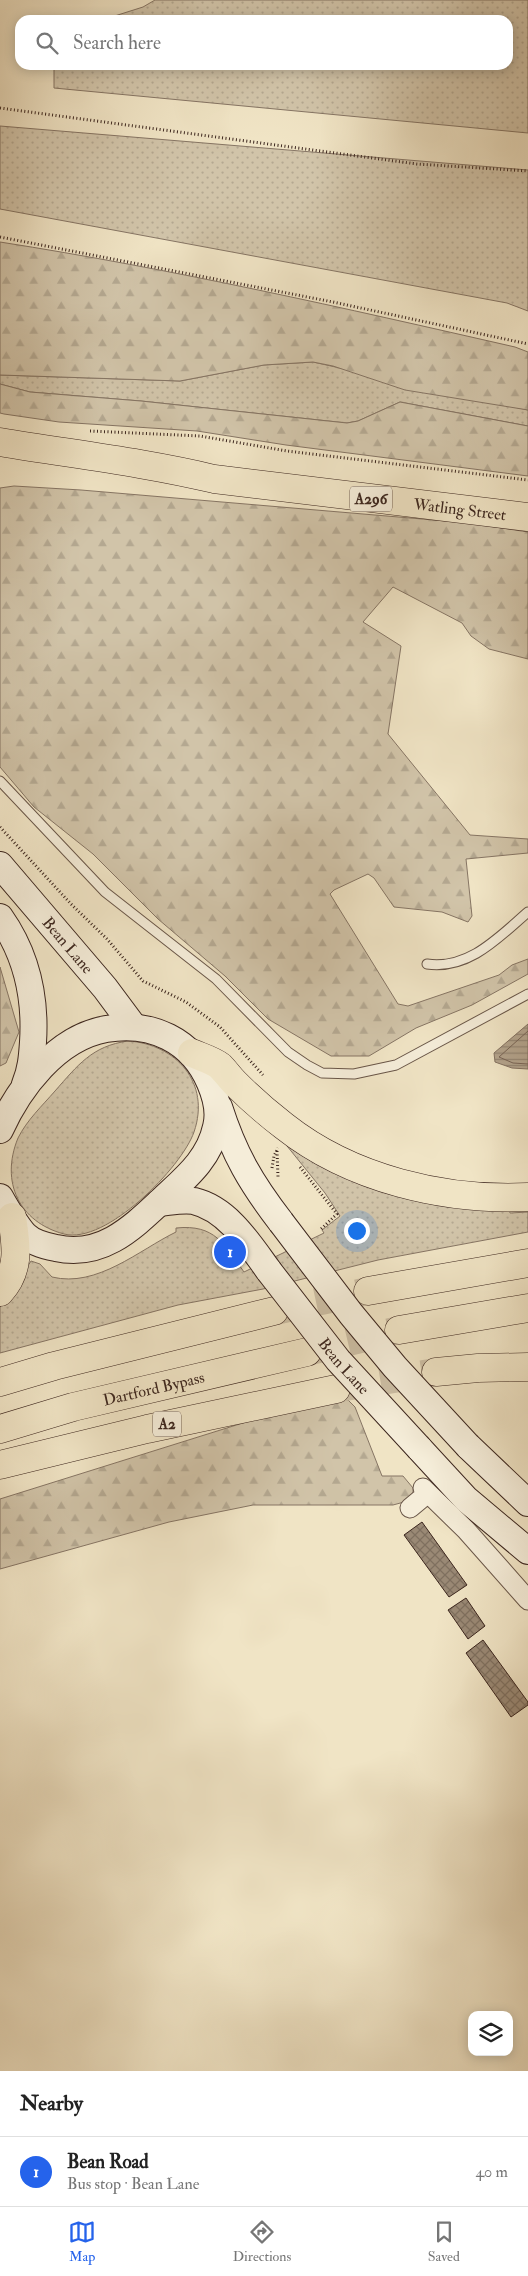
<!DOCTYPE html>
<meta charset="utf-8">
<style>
:root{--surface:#fff;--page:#f6f6f6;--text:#222;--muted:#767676;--line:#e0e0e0;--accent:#2563eb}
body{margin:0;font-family:"IM FELL Double Pica",serif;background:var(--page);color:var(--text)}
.controls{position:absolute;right:15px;bottom:15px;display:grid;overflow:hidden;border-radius:10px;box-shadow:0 2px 12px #0003}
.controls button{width:45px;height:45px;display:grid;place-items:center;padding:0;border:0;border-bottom:1px solid var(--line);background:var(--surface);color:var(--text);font:25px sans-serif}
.you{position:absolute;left:356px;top:1230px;width:18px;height:18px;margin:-12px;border:4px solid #fff;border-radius:50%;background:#1a73e8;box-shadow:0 0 0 8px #1a73e833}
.badge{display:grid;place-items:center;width:32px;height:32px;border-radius:50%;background:var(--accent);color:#fff;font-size:16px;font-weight:700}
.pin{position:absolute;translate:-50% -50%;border:2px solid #fff;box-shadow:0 1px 5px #0006}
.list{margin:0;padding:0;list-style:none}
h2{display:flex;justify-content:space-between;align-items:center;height:65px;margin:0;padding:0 20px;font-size:21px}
h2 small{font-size:16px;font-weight:400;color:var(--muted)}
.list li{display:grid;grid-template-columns:32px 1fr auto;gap:15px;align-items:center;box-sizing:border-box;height:70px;padding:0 20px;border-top:1px solid var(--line)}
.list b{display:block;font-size:19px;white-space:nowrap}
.list p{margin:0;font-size:16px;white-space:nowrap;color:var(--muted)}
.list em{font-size:16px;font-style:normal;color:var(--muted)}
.icon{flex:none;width:28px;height:28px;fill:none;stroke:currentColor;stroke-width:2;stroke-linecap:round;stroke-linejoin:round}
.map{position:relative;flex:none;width:528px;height:2071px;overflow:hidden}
.search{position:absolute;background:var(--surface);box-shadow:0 2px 12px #0003;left:15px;right:15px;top:15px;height:55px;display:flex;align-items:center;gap:12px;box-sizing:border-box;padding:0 18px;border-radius:15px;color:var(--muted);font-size:19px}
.sheet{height:135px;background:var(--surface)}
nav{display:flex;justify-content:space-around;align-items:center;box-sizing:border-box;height:70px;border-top:1px solid var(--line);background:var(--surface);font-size:14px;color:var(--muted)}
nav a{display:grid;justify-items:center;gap:2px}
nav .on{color:var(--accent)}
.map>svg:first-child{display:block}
.grass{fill:url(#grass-dots);stroke:#867564}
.forest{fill:url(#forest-firs);stroke:#867564}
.water{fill:url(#water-rules);stroke:#837160}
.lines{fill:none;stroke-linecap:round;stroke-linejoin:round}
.shore{stroke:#786455;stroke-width:1}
.building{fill:url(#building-cross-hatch);stroke:#3c261e}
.trunk-tunnel{stroke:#ccbea4;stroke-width:28;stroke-dasharray:28 14;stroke-linecap:butt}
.service-casing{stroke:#695648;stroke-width:11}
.minor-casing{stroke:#695648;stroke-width:21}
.secondary-casing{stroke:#3c261e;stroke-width:28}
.primary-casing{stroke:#3c261e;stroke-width:29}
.trunk-casing{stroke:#3c261e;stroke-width:29}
.path{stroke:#3c261e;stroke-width:3;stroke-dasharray:1 2.5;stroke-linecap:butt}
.service{stroke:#f5edd9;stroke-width:9}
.minor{stroke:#f5edd9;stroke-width:19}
.secondary{stroke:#f5edd9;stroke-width:26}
.primary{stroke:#f0e4c5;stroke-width:28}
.trunk{stroke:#f0e4c5;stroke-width:28}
.secondary-bridge-casing{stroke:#3c261e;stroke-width:28;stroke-linecap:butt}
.secondary-bridge{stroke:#f5edd9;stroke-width:26}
.labels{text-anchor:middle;stroke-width:4;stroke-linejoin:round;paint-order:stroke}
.shield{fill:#f5edd9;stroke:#746256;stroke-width:1}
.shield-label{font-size:15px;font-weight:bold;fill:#3c261e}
.street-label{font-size:16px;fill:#3c261e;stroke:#f5edd9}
</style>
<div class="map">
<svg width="528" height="2071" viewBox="0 0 528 2071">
<defs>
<pattern id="grass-dots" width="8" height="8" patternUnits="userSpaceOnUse" patternTransform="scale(1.25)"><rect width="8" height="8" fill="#d1c4a9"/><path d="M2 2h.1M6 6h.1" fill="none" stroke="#b4a891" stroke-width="1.8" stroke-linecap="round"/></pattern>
<pattern id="forest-firs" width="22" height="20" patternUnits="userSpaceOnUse" patternTransform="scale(1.25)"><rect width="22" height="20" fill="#d1c4a9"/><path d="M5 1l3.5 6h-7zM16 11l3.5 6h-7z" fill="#b4a891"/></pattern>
<pattern id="water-rules" width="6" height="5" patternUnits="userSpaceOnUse" patternTransform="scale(1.25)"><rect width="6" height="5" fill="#b3a38c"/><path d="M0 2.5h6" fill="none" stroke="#938572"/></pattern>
<pattern id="building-cross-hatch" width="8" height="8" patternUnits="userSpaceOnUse" patternTransform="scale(1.25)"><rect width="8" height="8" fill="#9a8975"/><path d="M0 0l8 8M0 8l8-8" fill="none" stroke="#7f705f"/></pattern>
</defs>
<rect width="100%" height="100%" fill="#f0e4c5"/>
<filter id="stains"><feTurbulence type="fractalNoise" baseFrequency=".004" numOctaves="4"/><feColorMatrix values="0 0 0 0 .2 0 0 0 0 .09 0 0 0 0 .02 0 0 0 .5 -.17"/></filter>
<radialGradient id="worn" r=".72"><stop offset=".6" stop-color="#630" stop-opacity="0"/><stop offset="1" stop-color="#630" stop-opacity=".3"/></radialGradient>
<path class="grass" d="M155 0H528V133L54 88V65H508V20H102L143 7Z
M0 126 528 170V311L507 303 0 209Z
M313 362 528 410V426L400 402 358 421 347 423 141 401 30 392 0 384V375L180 381 264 365Z
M128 1041C176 1044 211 1083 194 1132 182 1167 106 1245 64 1234 19 1222 0 1182 18 1138 27 1120 42 1106 55 1091 78 1065 92 1046 128 1041Z
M287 1146C334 1177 388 1198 444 1206 465 1208 487 1208 509 1209L510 1213 528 1212V1232L378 1260 263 1289 178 1305 0 1353V1307L6 1301 31 1261 40 1264 52 1277C97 1288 139 1250 176 1232V1228C215 1224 224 1244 244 1272L324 1233 322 1230 340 1216 325 1193Z"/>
<path class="forest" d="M0 242C173 269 344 308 515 347L528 352V410L405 390 333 366 313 362 264 365 180 381 0 375Z
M0 384 30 392 141 401 347 423 358 421 400 402 528 426V476L286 445 197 431 59 422 4 414 0 413Z
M14 486 81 490 469 523 528 532V659L489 649 471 636 462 623 393 587 363 622 401 646 388 734 470 835 528 839V853L466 859 472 916 468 922 442 912 394 907 374 878 368 874 334 890 330 894 398 1004 408 1006 499 975 512 965 528 959V974L472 1005 416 1028 369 1056H331L268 1019 225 976 158 919 93 854 34 807 0 767V488Z
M0 967 19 1032 6 1063 0 1066Z
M348 1400 355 1407 382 1476H403L413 1488V1494L404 1502 393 1505H253L169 1522 0 1569V1499L262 1417Z"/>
<path class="water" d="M528 1024V1069L512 1068 495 1062 494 1053Z"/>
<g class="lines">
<path class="shore" d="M528 1031 499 1057 513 1063 528 1064"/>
</g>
<path class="building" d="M422 1522 467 1585 449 1597 404 1535Z
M466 1598 485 1626 468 1639 448 1610Z
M483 1640 528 1702V1705L511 1717 466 1653Z"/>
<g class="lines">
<path class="trunk-tunnel" d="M275 1311 368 1291
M307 1352 399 1330
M339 1388 436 1372"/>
<defs>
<path id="service" d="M0 781 105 892 216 979 288 1052 307 1065 322 1073 354 1074 396 1065 528 994
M427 964C469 970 499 937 528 912"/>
<path id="minor" d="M423 1488 466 1530 528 1600
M410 1508 428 1493"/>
<g id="secondary">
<path id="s1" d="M0 865 105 988 134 1027"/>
<path d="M0 917C27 955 36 996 33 1042 32 1057 31 1070 25 1084"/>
<path d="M219 1107C234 1154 251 1183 281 1222"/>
<path d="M0 1130C19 1088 56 1038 106 1029 151 1021 192 1040 210 1083 216 1097 220 1112 216 1127 209 1160 184 1179 161 1201 131 1229 101 1258 56 1248 45 1246 33 1243 25 1235 15 1224 7 1209 0 1197"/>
<path d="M159 1203C170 1202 183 1199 194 1201 228 1209 250 1245 269 1271"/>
<path d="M468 1446 528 1503"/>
<path d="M419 1448 466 1499 528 1551"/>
</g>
<g id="primary">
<path id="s2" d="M0 442C71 454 143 462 214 479L528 517"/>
</g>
<g id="trunk">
<path d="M192 1053C201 1057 212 1060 220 1066 225 1071 230 1078 235 1083 250 1098 267 1113 284 1126 351 1179 444 1201 528 1197"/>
<path d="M368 1291 528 1263"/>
<path d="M0 1292C21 1269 16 1245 12 1217"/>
<path d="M399 1330 528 1308"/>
<path d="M436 1372 478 1368 528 1367"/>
<path d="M0 1382 54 1366 274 1311"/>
<path id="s3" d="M0 1429 73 1407 307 1352"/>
<path d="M0 1465 147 1429 336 1389"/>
</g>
</defs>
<use href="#service" class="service-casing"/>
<use href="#minor" class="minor-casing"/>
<use href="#secondary" class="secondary-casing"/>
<use href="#primary" class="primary-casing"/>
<use href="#trunk" class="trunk-casing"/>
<path class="path" d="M0 108 417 164 528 171
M0 237 333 302 528 344
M90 431 200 436 287 451 528 480
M0 827 71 904 107 939 143 981 186 1002 220 1027 263 1075
M277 1151 278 1177
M300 1167 337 1214 321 1229
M272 1168 274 1156 278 1148"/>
<use href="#service" class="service"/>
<use href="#minor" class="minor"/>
<use href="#secondary" class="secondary"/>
<use href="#primary" class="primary"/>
<use href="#trunk" class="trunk"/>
<defs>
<g id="secondary-bridge">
<path d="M281 1222 351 1314 395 1367 468 1446"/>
<path id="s4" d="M269 1271 338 1360 419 1448"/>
</g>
</defs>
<use href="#secondary-bridge" class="secondary-bridge-casing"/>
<use href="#secondary-bridge" class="secondary-bridge"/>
</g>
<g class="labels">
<g class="shield">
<rect x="350" y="486.5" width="42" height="25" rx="4"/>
<rect x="153" y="1411.5" width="28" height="25" rx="4"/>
</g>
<g class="shield-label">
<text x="371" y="504">A296</text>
<text x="167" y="1429">A2</text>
</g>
<g class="street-label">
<text dy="6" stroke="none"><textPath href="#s2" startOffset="465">Watling Street</textPath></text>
<text dy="6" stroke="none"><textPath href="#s1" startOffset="105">Bean Lane</textPath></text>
<text dy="6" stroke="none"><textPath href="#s4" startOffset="121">Bean Lane</textPath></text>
<text dy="6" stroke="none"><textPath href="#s3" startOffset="159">Dartford Bypass</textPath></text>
</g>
</g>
<rect width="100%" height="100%" filter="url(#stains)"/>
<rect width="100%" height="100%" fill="url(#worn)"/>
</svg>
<div class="controls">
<button><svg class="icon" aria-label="layers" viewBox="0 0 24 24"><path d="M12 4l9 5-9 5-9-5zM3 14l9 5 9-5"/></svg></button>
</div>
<div class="you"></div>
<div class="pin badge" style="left:230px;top:1252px">1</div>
<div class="search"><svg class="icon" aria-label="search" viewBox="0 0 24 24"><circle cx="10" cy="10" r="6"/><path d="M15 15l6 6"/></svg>Search here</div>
</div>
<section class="sheet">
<h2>Nearby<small></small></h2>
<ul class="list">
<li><span class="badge">1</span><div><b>Bean Road</b><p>Bus stop · Bean Lane</p></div><em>40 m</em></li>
</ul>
</section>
<nav>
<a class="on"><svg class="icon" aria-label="map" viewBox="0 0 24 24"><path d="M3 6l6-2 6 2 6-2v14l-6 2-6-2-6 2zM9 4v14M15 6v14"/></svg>Map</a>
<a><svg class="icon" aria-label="directions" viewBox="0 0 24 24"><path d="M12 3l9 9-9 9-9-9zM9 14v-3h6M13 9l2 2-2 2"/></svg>Directions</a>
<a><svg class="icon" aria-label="saved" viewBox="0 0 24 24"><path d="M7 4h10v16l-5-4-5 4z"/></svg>Saved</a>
</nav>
